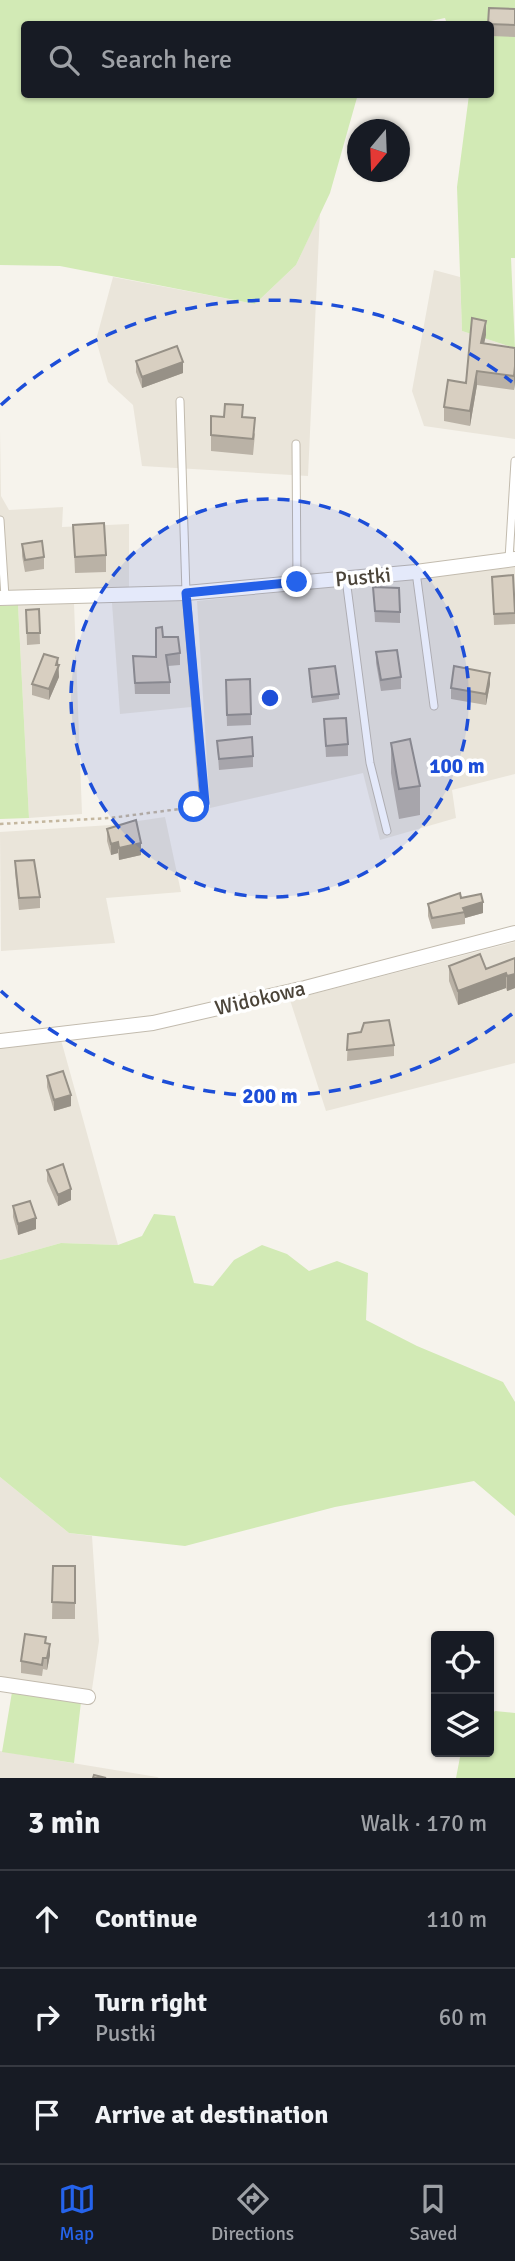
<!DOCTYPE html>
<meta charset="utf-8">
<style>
:root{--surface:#171b24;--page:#242831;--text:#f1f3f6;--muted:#9ea1a6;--line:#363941;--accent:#2563eb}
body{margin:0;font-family:Signika,sans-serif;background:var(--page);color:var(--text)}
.controls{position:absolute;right:21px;bottom:21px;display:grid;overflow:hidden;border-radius:7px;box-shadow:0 2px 5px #0004}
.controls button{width:63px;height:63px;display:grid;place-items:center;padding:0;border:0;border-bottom:2px solid var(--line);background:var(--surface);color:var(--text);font:35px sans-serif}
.compass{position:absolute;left:347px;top:119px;width:63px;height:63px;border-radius:50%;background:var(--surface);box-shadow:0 2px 5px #0004;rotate:199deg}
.stop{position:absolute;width:21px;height:21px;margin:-16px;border:5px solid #2563eb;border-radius:50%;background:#fff}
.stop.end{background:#2563eb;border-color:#fff;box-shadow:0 2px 7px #0008}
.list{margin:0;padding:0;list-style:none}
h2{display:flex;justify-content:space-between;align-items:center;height:91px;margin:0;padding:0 28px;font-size:30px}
h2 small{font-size:23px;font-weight:400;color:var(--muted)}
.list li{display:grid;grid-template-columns:46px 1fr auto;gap:21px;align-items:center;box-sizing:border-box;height:98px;padding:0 28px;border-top:2px solid var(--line)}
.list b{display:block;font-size:26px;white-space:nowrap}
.list p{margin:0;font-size:23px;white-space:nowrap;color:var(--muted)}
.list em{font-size:23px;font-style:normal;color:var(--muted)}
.icon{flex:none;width:38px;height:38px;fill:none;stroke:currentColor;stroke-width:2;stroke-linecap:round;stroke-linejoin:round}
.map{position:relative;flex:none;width:515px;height:1778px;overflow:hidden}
.search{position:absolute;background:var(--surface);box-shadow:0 2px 5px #0004;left:21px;right:21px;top:21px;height:77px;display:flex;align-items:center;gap:18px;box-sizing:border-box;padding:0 24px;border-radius:7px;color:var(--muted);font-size:26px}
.sheet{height:385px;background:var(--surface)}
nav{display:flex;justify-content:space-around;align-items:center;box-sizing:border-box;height:98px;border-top:2px solid var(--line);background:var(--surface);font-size:19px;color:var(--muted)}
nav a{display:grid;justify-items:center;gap:4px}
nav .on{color:var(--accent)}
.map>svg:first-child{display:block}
.residential{fill:#eae5da}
.green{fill:#d2eab5}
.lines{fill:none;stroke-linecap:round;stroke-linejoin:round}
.service-casing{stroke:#c2bbae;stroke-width:9}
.minor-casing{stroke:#c2bbae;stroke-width:16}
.path{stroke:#c4b79f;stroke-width:2.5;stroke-dasharray:3.5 3.5;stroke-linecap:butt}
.service{stroke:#fff;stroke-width:7}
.minor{stroke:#fff;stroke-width:14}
.wall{fill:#bab2a6}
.shaded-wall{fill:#979187}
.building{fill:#d8cfc1;stroke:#979187;stroke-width:2}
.route{stroke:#2563eb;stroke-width:9}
.ring{fill:none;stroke:#1d4ed8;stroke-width:3.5;stroke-dasharray:12 9}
.labels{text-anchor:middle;stroke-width:7;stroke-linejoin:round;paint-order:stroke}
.street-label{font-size:21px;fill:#4b4439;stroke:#fff}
.centre{fill:#1d4ed8;stroke:#fff;stroke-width:3.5}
.ring-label{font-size:21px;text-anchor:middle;font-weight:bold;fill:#1d4ed8;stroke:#fff;stroke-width:7;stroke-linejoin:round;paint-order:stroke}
</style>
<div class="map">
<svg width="515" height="1778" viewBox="0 0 515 1778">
<rect width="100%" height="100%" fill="#f6f3ec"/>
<path class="residential" d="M320 213 308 476 142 466 133 405 108 382 96 340 113 277 255 304 296 265Z
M434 270 460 277 462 331 515 348V439L424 426 412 391Z
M0 430 1 496 9 510 63 507 62 527 129 524V589L0 590Z
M515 567V774L452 790 456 818 380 840 363 773 210 808 197 601Z
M182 599 191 707 120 714 112 603Z
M74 603 82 814 29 818 18 605Z
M165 817 181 892 106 898 115 943 1 951 0 832 111 825Z
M515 942V1063L326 1111 290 1000Z
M61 1040 118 1245 61 1243 0 1260V1046Z
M0 1477 69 1533 92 1536 99 1641 90 1703 0 1691Z
M0 1751 157 1777 159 1778H0Z"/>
<path class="green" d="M0 0H515V258H511L515 348 462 331 457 187 469 95 490 94V24H447L445 18 416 24H24V94H358L330 193 296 265 255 304 60 266 0 265Z
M18 605 29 818 0 819V606Z
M154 1214 175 1216 194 1283 213 1286 234 1260 262 1245 287 1254 309 1271 337 1261 368 1273 366 1320 417 1346 503 1382 515 1402V1516L474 1481 335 1507 185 1546 69 1533 0 1477V1260L61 1243 118 1245 142 1236Z
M12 1692 81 1702 74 1763 2 1752Z
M495 1711 515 1713V1778H456L461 1752H489V1717Z"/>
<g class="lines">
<defs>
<path id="service" d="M180 401 186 593 204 803
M296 444 297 582
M0 520 5 597
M509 559 515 461
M416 572 434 706
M346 579 370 763 387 831"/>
<path id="minor" d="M0 598 186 593 416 572 515 559
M0 1041 153 1023 305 988 515 933
M0 1684 88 1697"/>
</defs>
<use href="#service" class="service-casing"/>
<use href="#minor" class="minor-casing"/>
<path class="path" d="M0 824 110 818 195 807"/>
<use href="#service" class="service"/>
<use href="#minor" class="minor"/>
</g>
<path class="wall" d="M515 9V37L491 36V24Z
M486 335 484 343 515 348V380L514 390 477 385 470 426 444 421V407L466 383Z
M136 361 183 373 142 388 136 372Z
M243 417 255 434 253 455 211 451V435Z
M73 525 106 555V572L75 573Z
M22 544 44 557V569L25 572 22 556Z
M492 577 515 613V624L494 625Z
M373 587 400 612V623L375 622Z
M39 609 40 644 27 645 26 610Z
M163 637 180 653V665L168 666 170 682V694H135L133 656 156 657Z
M376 652 401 677V689L381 691 376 663Z
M58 665 59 677 49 700 32 695V684Z
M309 669 339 694V699L312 703Z
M490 684 486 705 451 699V688Z
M226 691 251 714V725L227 726Z
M324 719 348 744V756L326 757Z
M217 741 253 756V767L219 770Z
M391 743 420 786V815L399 819 391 773Z
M107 829 141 855 119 860 118 853 111 855 107 841Z
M15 861 40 897V908L19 910 15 872Z
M461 898 483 913 465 918V924L432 929 428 916V904Z
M515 958V988L507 991 506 988 458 1005 449 981V966L486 969Z
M361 1032 394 1045V1056L347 1061 348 1034Z
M47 1076 71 1106 54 1111 47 1087Z
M47 1170 71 1200 58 1206 47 1181Z
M13 1206 36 1229 18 1235 13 1217Z
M53 1566H75V1619H52Z
M46 1643 50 1655 47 1670 43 1669 42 1676 21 1673V1661Z"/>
<path class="shaded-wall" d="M486 321V335L481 357V343Z
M183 362V373L142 388V377Z
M515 366V380L514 390V376Z
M477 371V385L470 426V411Z
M58 658 59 677 49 700V689Z
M490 673V684L486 705V694Z
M118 842V853L111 855V844Z
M141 843V855L119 860V848Z
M483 902V913L465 918 463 908Z
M506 973V988L458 1005V991Z
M515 974V988L507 991V976Z
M71 1095V1106L54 1111V1100Z
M71 1189V1200L58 1206V1195Z
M36 1218V1229L18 1235V1224Z
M50 1644V1655L47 1670V1658Z"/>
<path class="building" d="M489 8 515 9V25L488 24Z
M472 318 486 321 481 343 515 348V366L514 376 477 371 470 411 444 407 448 380 466 383Z
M177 346 183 362 142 377 136 361Z
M225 404 243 405 242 417 255 418 253 439 211 435V416L224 417Z
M104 523 106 555 75 557 73 525Z
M42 541 44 557 25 560 22 544Z
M513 575 515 613 494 614 492 577Z
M373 587 399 588 400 612 375 611Z
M39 609 40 633H27L26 610Z
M162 627 163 637H178L180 653 166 655 170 682 135 683 133 656 156 657V628Z
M397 650 401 677 381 680 376 652Z
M44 654 58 658 56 665H59L49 689 32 684Z
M335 666 339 694 312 697 309 669Z
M454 666 490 673 486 694 451 688Z
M250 679 251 714 227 715 226 680Z
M346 718 348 744 326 746 324 719Z
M252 737 253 756 219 759 217 741Z
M410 739 420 786 399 789 391 743Z
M136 820 141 843 119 848 118 842 111 844 107 829Z
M34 860 40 897 19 898 15 861Z
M460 893 461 898 481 894 483 902 463 908 465 912 432 918 428 904Z
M480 954 486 969 515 958V974L507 976 506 973 458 991 449 966Z
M389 1020 394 1045 347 1050 348 1034 361 1032 364 1023Z
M63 1071 71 1095 54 1100 47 1076Z
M63 1164 71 1189 58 1195 47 1170Z
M30 1201 36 1218 18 1224 13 1206Z
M53 1566H75V1603L52 1602Z
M25 1634 46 1637 45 1643 50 1644 47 1658H43L42 1665 21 1661Z
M94 1775 106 1778H93Z"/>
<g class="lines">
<path class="route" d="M194 807 205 803 186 593 297 582"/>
</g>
<circle cx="270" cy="698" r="199" fill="#1d4ed8" fill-opacity=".12"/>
<g class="ring">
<circle cx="270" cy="698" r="199"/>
<path d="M512 1014A398 398 0 0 1 1 991M1 405A398 398 0 0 1 512 382"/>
</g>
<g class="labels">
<g class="street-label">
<text transform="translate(363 577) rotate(-5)" y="7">Pustki</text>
<text transform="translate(260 998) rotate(-13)" y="7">Widokowa</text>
</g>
</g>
<circle cx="270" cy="698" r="10" class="centre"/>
<g class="ring-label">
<text x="457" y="773">100 m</text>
<text x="270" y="1103">200 m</text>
</g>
</svg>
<div class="controls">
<button><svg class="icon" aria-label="locate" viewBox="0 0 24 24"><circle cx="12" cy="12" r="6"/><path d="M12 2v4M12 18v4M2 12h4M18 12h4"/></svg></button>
<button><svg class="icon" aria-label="layers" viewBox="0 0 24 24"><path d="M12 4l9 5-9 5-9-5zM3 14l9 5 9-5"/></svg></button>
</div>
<svg class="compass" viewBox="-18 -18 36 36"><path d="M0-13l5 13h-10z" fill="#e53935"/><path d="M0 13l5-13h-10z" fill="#9ea1a6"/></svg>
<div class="stop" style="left:194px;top:807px"></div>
<div class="stop end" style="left:297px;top:582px"></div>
<div class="search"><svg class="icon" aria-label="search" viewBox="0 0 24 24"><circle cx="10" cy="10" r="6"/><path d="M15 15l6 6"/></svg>Search here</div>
</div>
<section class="sheet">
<h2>3 min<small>Walk · 170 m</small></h2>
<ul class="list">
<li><svg class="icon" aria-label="ahead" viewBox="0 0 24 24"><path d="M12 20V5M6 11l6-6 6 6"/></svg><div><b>Continue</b></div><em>110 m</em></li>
<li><svg class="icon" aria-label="right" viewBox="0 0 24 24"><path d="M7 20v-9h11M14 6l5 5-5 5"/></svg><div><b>Turn right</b><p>Pustki</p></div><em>60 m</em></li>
<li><svg class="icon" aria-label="arrive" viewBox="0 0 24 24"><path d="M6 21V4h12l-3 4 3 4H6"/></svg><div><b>Arrive at destination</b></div></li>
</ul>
</section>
<nav>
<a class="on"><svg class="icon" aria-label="map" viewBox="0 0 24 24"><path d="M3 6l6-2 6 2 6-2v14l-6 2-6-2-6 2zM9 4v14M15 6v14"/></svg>Map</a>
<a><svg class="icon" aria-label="directions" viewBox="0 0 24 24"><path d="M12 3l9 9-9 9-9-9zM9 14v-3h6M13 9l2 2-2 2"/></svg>Directions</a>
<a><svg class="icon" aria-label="saved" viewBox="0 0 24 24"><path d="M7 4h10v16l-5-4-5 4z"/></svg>Saved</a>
</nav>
